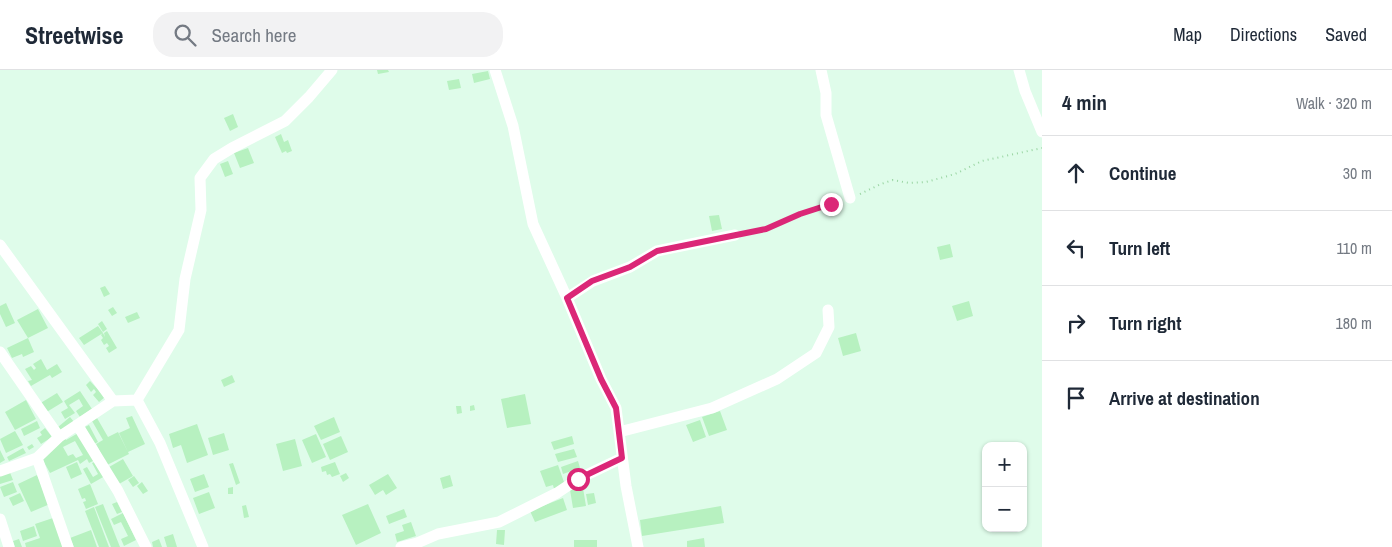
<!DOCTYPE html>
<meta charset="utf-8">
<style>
:root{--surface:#fff;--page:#f2f2f3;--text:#1f2937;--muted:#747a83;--line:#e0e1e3}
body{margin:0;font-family:"Archivo Narrow",sans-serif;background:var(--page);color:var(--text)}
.controls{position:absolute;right:15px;bottom:15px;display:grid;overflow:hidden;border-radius:10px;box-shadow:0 1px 4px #0004}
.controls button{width:45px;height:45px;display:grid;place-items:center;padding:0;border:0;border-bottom:1px solid var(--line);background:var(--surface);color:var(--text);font:25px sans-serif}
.stop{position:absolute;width:15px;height:15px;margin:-11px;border:4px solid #db2777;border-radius:50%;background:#fff}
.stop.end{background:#db2777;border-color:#fff;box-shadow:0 1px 5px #0008}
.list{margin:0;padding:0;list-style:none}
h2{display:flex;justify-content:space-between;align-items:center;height:65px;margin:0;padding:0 20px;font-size:21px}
h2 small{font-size:16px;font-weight:400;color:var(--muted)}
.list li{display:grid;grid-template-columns:32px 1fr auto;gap:15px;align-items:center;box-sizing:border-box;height:75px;padding:0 20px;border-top:1px solid var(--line)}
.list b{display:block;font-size:19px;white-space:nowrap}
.list em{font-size:16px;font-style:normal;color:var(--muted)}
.icon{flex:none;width:28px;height:28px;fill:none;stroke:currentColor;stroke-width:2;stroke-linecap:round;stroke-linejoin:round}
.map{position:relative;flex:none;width:1042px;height:477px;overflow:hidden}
header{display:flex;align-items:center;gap:30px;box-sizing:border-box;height:70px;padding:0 25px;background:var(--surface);border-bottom:1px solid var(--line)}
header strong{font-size:24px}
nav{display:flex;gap:28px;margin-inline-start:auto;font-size:18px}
.search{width:350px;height:45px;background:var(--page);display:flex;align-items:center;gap:12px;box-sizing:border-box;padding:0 18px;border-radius:20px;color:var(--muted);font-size:19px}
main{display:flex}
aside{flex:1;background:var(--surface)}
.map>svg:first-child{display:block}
.building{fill:#b7f1c0;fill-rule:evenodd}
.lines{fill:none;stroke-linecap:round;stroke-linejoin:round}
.path{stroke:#9ad5a3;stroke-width:2;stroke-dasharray:1 4;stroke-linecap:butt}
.minor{stroke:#fff;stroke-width:11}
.route{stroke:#db2777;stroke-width:6}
</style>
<header>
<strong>Streetwise</strong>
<div class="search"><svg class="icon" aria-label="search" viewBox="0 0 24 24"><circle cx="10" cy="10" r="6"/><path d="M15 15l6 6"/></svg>Search here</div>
<nav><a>Map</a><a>Directions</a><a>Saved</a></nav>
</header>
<main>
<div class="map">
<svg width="1042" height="477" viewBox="0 0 1042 477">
<rect width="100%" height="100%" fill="#dffcea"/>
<path class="building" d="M377 0H388L389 2 378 4Z
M488 1 490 9 474 13 472 4Z
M459 9 461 18 449 20 447 11Z
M233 44 238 57 230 61 224 48Z
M281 64 284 72 288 70 292 81 287 83 286 81 282 83 275 67Z
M248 78 254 93 240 98 234 83Z
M228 91 233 104 225 107 220 94Z
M719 145 722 159 712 161 709 146Z
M950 174 953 187 940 190 937 177Z
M105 216 110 224 104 227 100 218Z
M969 231 973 246 957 251 952 236Z
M6 233 15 253 6 257 0 244V236Z
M113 237 117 243 112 246 108 240Z
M38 239 48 258 28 268 17 250Z
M137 242 140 248 128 253 125 247Z
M102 251 107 259 103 262 98 254Z
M98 256 103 263 84 275 79 268Z
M107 261 117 278 109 283 106 278 109 276 107 273 104 275 101 270 103 268 101 265 103 263 105 267 104 263Z
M856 263 861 281 843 286 838 268Z
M28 268 34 282 23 287 22 284 12 288 7 278Z
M41 289 47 300 57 294 62 302 52 308 50 305 31 316 28 311 32 310 25 299 31 296 34 300 36 298 33 294Z
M232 305 235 312 224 317 221 310Z
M90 311 105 327 99 332 93 325 96 322 94 319 91 322 86 315Z
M80 321 92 339 80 347 76 341 83 336 79 329 69 335 75 343 65 349 61 342 68 338 64 331Z
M57 323 63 332 45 343 39 334Z
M525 324 531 354 507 358 501 329Z
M26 330 36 349 15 360 5 342Z
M474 335 475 340 470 341V336Z
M456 336H461L462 343 457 344Z
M720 341 727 360 709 366 702 347Z
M132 346 145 374 128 382 119 363 130 358 126 348Z
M70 347 75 353 62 362 58 357Z
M334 347 340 362 321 370 314 356Z
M97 348 108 367 118 362 129 384 107 395 96 374 103 370 92 351Z
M700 350 706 367 693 372 686 355Z
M37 351 40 358 24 366 21 359Z
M197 354 208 385 187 393 181 375 173 378 169 364Z
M89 355 98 372 94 374 85 357Z
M45 358 52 367 41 374 37 368 42 365 40 362Z
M15 361 23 375 6 383 0 369Z
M80 362 95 390 89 393 87 389 80 394 78 390 50 403 40 385 65 368 66 370ZM75 371 83 385 76 388 73 384 68 386 63 377Z
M224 363 229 380 213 385 208 368Z
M316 364 326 387 312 393 302 370Z
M341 366 348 382 330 390 323 374Z
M572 366 574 374 554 380 551 372Z
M295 369 302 396 283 401 276 374Z
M32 374 34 377 29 380 27 377Z
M23 378 26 383 9 391 7 387Z
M574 379 577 387 558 392 555 384Z
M0 380 5 390 0 393Z
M123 389 133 406 119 414 109 397Z
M97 391 105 406 91 414 83 399 87 397 93 407 98 404 92 393Z
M578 391 580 398 563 404 561 397Z
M77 392 82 404 71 409 66 397Z
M335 392 340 404 332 407 330 404 327 405 326 401 322 402 321 397Z
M233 393 240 413 236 415 229 394Z
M558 395 565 415 554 419 553 415 546 417 540 401Z
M9 400 13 410 0 414V403Z
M346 403 349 408 343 412 340 406Z
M204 404 209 417 195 422 190 409Z
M388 404 397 418 386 425 383 420 375 425 369 415Z
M37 405 50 434 31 442 18 414Z
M450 405 453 416 443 419 440 408Z
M134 406 139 413 133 417 128 410Z
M13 412 17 422 4 427 0 417Z
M142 412 148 421 143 424 137 416Z
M90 414 98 434 86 439 83 432 86 431 85 428 82 429 78 419Z
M233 417V424H228V418Z
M583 418 586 436 573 438 570 420Z
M209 422 215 438 199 444 193 428Z
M20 423 24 431 13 436 9 428Z
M594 423 596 433 588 435 586 424Z
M563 428 567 440 535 452 530 441Z
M117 432 122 442 117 444 112 434Z
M103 434 120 477H111L95 437Z
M368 434 381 463 356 475 342 445Z
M246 435 249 447 244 448 242 436Z
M721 436 724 453 642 466 640 450Z
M94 437 109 477H99L85 441Z
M404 439 407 447 389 454 386 446Z
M123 443 136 470 124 476 121 469 128 466 121 452 114 455 111 449Z
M56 447 65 477H26L25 473 40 468 35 454Z
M411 452 416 466 397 472 395 464 404 461 402 455Z
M34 456 37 466 23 471 20 461Z
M91 460 97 477H74L70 468Z
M497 460H505L504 475 496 474Z
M173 464 177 477H167L164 467Z
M704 468 705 477H687V471Z
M19 469 22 477H15L13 471Z
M159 469 162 477H153L152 472Z
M574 470H597V477H574Z"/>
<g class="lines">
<path class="path" d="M860 124 881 114 893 110 909 113 926 112 955 104 982 91 1042 78
M744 163 766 159 800 144 839 132"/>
<path class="minor" d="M495 0 513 56 533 154 567 228
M821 0 826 23V45L850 128
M1019 0 1025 21 1042 62
M0 175 113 331
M0 282 59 367
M78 356 118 421 146 477
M619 362 712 338 777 309 816 283 829 257 828 240
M37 388 68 477
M0 401 37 388 59 367 113 331 137 330
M0 449 9 477
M203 477 160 373 137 330 179 260 185 209 201 140 200 108 214 89 232 78 285 51 309 27 332 0
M401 477 417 473 438 464 499 452 557 423 578 409 622 388
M638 477 626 416 616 338 601 309 567 228 593 211 630 197 657 181 735 165"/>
</g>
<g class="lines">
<path class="route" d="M578 409 622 388 616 338 601 309 567 228 592 211 630 197 657 181 766 159 800 144 831 134"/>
</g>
</svg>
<div class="controls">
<button>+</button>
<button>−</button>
</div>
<div class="stop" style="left:578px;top:409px"></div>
<div class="stop end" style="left:831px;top:134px"></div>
</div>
<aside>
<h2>4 min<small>Walk · 320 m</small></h2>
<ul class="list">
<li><svg class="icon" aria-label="ahead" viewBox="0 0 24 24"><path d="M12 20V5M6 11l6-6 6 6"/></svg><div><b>Continue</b></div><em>30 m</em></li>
<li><svg class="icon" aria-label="left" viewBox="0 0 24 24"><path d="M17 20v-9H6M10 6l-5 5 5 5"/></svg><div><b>Turn left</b></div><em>110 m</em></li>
<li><svg class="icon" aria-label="right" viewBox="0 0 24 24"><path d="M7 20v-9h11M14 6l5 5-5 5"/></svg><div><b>Turn right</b></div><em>180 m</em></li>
<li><svg class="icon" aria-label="arrive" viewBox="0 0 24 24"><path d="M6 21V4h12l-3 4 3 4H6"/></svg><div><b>Arrive at destination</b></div></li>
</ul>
</aside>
</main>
